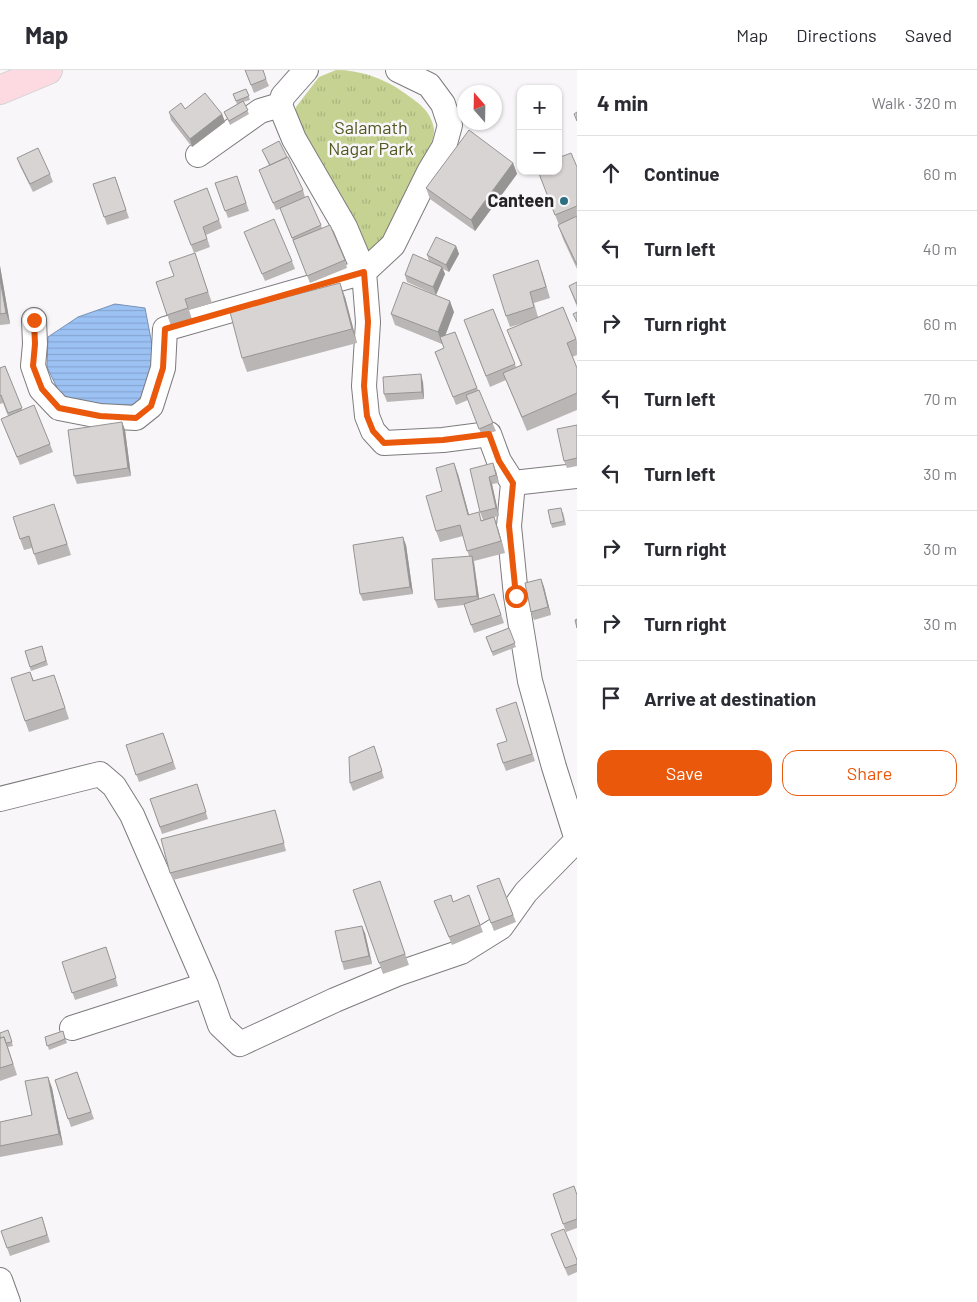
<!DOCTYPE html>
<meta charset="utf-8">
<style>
:root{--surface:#fff;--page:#f7f7f7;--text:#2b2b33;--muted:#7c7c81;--line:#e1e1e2;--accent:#ea580c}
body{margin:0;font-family:Barlow,sans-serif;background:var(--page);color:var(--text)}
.controls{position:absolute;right:15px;top:15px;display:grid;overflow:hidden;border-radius:10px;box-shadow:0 1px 4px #0004}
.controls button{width:45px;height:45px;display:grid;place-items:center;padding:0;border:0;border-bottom:1px solid var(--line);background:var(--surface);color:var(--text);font:25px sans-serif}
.compass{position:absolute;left:457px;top:15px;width:45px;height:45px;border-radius:50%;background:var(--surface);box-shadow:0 1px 4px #0004;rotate:340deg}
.stop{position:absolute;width:15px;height:15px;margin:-11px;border:4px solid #ea580c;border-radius:50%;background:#fff}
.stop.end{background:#ea580c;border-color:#fff;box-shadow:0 1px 5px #0008}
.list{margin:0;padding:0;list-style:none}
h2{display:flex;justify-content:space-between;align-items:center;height:65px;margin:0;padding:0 20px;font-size:21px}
h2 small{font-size:16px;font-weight:400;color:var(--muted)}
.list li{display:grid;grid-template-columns:32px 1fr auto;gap:15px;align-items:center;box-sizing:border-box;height:75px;padding:0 20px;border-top:1px solid var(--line)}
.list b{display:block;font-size:19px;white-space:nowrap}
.list em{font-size:16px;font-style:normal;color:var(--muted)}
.actions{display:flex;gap:10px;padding:15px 20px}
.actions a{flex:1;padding:11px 0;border:1px solid var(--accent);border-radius:15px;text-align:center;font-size:18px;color:var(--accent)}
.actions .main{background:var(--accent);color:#fff}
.icon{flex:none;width:28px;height:28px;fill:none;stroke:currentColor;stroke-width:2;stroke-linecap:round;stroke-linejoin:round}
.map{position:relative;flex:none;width:577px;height:1232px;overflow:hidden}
header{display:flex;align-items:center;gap:30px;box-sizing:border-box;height:70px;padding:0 25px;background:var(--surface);border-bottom:1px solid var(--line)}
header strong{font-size:24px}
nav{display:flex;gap:28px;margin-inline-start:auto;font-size:18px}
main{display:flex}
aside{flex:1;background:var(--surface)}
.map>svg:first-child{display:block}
.grass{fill:url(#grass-tufts)}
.water{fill:url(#water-rules);stroke:#7892b6}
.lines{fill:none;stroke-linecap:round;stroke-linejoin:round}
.minor-casing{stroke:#7d7b7d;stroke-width:26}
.major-casing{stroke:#d3d3d3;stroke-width:30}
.minor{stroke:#fff;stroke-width:24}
.major{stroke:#fdd9e2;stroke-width:28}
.wall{fill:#bab6b5}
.shaded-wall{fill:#979494}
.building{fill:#d8d4d3;stroke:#979494}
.route{stroke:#ea580c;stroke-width:6}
.poi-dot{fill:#2c6f80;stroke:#f8f6f8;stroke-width:2}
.labels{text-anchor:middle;stroke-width:5;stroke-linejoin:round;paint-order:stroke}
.park-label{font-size:18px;fill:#505820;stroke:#f8f6f8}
.poi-label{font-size:18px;font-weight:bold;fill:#242324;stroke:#f8f6f8;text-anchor:end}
</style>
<header>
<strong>Map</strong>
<nav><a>Map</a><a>Directions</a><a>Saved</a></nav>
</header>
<main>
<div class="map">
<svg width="577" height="1232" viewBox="0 0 577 1232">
<defs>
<pattern id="grass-tufts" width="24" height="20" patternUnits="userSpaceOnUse" patternTransform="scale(1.25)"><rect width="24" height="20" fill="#c6d292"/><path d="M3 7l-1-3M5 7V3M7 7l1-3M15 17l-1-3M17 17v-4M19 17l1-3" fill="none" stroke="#aab47e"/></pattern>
<pattern id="water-rules" width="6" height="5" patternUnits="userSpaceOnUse" patternTransform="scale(1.25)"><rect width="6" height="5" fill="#9cc2f4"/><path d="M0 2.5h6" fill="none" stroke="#86a6d1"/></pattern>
</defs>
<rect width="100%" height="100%" fill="#f8f6f8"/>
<path class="grass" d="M336 0C359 0 384 8 403 22 417 32 431 40 434 59 436 81 384 166 371 189L295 49 296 37 319 7Z"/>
<path class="water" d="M115 234 145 238 153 280 150 314 138 335C108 342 87 336 60 324L47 297 48 267 78 247Z"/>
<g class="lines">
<defs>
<path id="minor" d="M398 0 429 15 443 34 450 55 444 77 429 102 393 175 364 202 368 252 364 316 367 346 373 361 384 373 443 370 489 364 499 391 513 413 577 406
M198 85 260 41 280 35
M34 250 35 274 33 296 41 319 59 338 100 346 136 348 151 336 163 298 165 259 364 202 345 157 294 69 280 35 283 26 306 0
M0 729 100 704 114 716 132 745 206 915 220 955 240 974 335 930 397 904 461 882 501 857 526 822 577 770 554 697 530 611 516 526 509 456 513 413
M72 958 206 915
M0 1210 8 1232"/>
<path id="major" d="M0 20 48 0"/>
</defs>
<use href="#minor" class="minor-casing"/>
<use href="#major" class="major-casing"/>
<use href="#minor" class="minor"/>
<use href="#major" class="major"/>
</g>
<path class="wall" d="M245 0 266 9 269 16 254 23Z
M246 19 250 30 243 32 249 44 230 55 224 42 237 34 233 24Z
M185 39 222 44 225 52 192 77 171 50 169 42Z
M262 80 303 120 305 127 308 126 322 158 345 190 347 198 310 213 280 139 276 140 259 100 269 95Z
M17 88 50 104 53 112 33 122 20 96Z
M513 93 517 104 475 161 430 129 426 118Z
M577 97V199L563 169 558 155H559L538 101Z
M237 106 249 141 228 148 215 113Z
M115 107 129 148 107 155 93 114Z
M207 118 222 158 206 165 210 177 194 183 174 131Z
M244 162 292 191 295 199 265 211Z
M456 176 459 184 449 202 443 199 445 204 436 225 407 212 405 205 429 191 427 185Z
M195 183 212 233 189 240 192 249 171 256 156 212 174 206Z
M0 196 10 254 0 255Z
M542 201 550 228 534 233 538 247 563 237 577 271V285L572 287 577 298V340L527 361 506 310 490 317 468 261 493 239 516 297 521 295 507 260 530 251 510 257 506 246Z
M577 212V237L569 216Z
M345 227 357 273 247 302 242 288Z
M454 242 445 266 455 262 478 320 496 361 482 366 468 330 456 335 435 282 444 278 442 273V274L395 255 391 244Z
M5 296 22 340 50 374 53 382 20 395 4 356 8 346 3 333 0 334V298Z
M423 312 424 329 387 332 384 324Z
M122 352 125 360 131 406 77 414 74 406Z
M577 355V396L567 398 564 391Z
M470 399 496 401 499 413 492 414 499 446 494 447 505 483 474 491 479 529 494 524 504 553 474 563 464 535 438 538 435 530 469 486 463 466 440 472 436 461 442 421 458 404 469 445 482 450H483L480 442Z
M563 442 566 455 552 458 551 454Z
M58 445 71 485 38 495 32 478 24 480 20 469Z
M406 475 413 524 363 531 360 524Z
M541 509 544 517 551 545 534 550 531 542Z
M509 558 516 577 493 586 486 567Z
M42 576 48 595 31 601 25 581Z
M30 602 34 611 58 616 69 649 29 662 25 651Z
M516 632 535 691 506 701 503 693 507 671Z
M163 663 176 699 139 712 126 675Z
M374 676 384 708 353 721 350 713Z
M197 714 208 749 162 764 150 729Z
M275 740 286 781 173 810 170 803Z
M499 808 516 852 494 861 477 816Z
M380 811 409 895 383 904 353 820Z
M469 825 483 862 452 875 434 831 453 832Z
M365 863 372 894 344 900 342 892Z
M106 877 118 916 75 930 62 892Z
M8 960 13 976 8 977 17 1005 0 1011V963Z
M63 961 67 973 49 980 45 967Z
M77 1002 94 1049 71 1057 55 1010Z
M48 1007 52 1018 63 1075 0 1087V1052L32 1045Z
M553 1124 577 1125V1158L566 1162Z
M42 1147 50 1172 10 1186 1 1161Z
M554 1172 577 1190V1202L568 1206Z"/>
<path class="shaded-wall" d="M222 44 225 52 192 77 190 69Z
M513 93 517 104 475 161 471 150Z
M456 176 459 184 449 202 446 195Z
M0 196 10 254 6 243 0 209Z
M442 197 445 204 436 225 433 217Z
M340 213 345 227 357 273 352 259Z
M450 231 454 242 442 274 438 262Z
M421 304 423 312 424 329 422 322Z
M122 352 125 360 131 406 128 398Z
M454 393 458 404 472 456 468 445Z
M493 393 496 401 499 413 496 405Z
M489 407 492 414 499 446 496 438Z
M494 447 498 458 505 483 501 471Z
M403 467 406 475 413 524 410 517Z
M472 486 474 494 480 534 477 526Z
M541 509 544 517 551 545 548 537Z
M362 856 365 863 372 894 369 886Z
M48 1007 52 1018 63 1075 59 1064Z"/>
<path class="building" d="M245 0H263L266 9 251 15Z
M246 19 249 26 236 31 233 24Z
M205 23 222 44 190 69 169 42 181 33 185 39Z
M243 31 248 40 229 51 224 42Z
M577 42V51L574 44Z
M469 60 513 93 471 150 426 118Z
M279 71 287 87 270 95 262 80Z
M38 78 50 104 30 114 17 88Z
M571 83 577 97V136L555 145 538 101H558V88Z
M288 87 303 120 273 133 259 100Z
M237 106 246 133 225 141 215 113Z
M115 107 126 140 104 147 93 114Z
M207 118 219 150 203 157 207 169 191 175 174 131Z
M308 126 321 155 292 168 280 138Z
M577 146V195L558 155Z
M274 149 292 191 262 204 244 162Z
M330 155 345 190 307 206 293 170Z
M436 167 456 176 446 195 427 185Z
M195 183 208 222 185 229 188 238 167 245 156 212 174 206 169 192Z
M413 184 442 197 433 217 405 205Z
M538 190 546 217 530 222 534 237 506 246 493 205Z
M0 209 6 243 0 244Z
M403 212 450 231 438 262 391 244Z
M577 212V234L569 216Z
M340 213 352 259 242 288 230 242Z
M563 237 576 269 567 273 577 298V323L522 347 503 303 522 295 507 260Z
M493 239 515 294 486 306 464 250Z
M577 242V252L573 244Z
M455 262 477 318 453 327 435 282 444 278 440 267Z
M5 296 22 338 8 343 1 325 0 326V298Z
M421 304 422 322 384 324 383 307Z
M479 320 493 353 479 359 466 325Z
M34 335 50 374 17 387 1 349Z
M122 352 128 398 74 406 68 360Z
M577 355V388L564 391 557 359Z
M454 393 468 445 479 442 481 451 494 447 501 471 467 481 460 455 436 461 426 426 442 421 436 398Z
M493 393 496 405 489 407 496 438 480 442 470 399Z
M54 434 67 474 34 484 29 466 20 469 13 447Z
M561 438 564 451 551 454 548 440Z
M403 467 410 517 360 524 353 475Z
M472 486 477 526 435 530 432 489Z
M541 509 548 537 531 542 525 513Z
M494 524 501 545 471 555 464 534Z
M577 549V558L575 550Z
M509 558 515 573 492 582 486 567Z
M42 576 46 591 30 597 25 581Z
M30 602 33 611 54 605 65 638 25 651 11 608Z
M516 632 532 684 503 693 497 674 507 671 496 639Z
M163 663 173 692 136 705 126 675Z
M374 676 382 701 350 713 349 687Z
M197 714 206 742 160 757 150 729Z
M275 740 284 773 170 803 161 769Z
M499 808 513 845 491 853 477 816Z
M380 811 405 884 379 893 353 820Z
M451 825 453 832 469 825 480 855 449 867 434 831Z
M362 856 369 886 342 892 335 861Z
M106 877 116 908 72 923 62 892Z
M8 960 12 972 6 973 4 967 0 968V963Z
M63 961 65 969 47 976 45 967Z
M4 967 13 994 0 998V968Z
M77 1002 91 1042 68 1049 55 1010Z
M48 1007 59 1064 0 1076V1052L32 1045 25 1011Z
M574 1116 577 1125V1149L563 1154 553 1124Z
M42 1147 47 1165 7 1178 1 1161Z
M564 1159 577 1190V1194L565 1198 551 1164Z"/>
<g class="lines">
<path class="route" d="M34 250 35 274 33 296 42 319 59 338 100 346 136 348 151 336 163 298 165 259 364 202 368 252 364 316 367 346 373 361 384 373 443 370 489 364 499 391 513 413 509 456 516 526"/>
</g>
<circle class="poi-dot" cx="564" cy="131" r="5"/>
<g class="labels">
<g class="park-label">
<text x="371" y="64">Salamath<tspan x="371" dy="21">Nagar Park</tspan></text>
</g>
<g class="poi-label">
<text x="554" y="137">Canteen</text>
</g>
</g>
</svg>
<div class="controls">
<button>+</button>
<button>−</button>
</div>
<svg class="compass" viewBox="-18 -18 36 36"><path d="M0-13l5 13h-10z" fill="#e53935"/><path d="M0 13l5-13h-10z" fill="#7c7c81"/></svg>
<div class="stop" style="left:516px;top:526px"></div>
<div class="stop end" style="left:34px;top:250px"></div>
</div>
<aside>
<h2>4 min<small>Walk · 320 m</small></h2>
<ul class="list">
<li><svg class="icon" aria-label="ahead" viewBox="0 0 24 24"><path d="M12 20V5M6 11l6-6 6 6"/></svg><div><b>Continue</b></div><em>60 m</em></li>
<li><svg class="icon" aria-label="left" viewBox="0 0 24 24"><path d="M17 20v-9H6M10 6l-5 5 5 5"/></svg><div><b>Turn left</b></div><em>40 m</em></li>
<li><svg class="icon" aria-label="right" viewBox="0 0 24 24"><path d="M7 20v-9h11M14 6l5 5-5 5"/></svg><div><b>Turn right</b></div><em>60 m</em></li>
<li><svg class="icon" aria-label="left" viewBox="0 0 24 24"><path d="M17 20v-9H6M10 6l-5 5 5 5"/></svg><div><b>Turn left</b></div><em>70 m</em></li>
<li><svg class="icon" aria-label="left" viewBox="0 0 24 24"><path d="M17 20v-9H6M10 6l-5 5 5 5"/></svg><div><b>Turn left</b></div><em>30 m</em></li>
<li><svg class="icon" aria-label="right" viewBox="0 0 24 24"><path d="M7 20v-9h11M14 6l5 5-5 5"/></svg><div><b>Turn right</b></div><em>30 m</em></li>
<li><svg class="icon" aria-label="right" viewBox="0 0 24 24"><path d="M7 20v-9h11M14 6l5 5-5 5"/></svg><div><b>Turn right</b></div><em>30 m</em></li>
<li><svg class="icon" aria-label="arrive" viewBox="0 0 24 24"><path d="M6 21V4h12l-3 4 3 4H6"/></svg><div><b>Arrive at destination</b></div></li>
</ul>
<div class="actions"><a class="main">Save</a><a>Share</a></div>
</aside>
</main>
